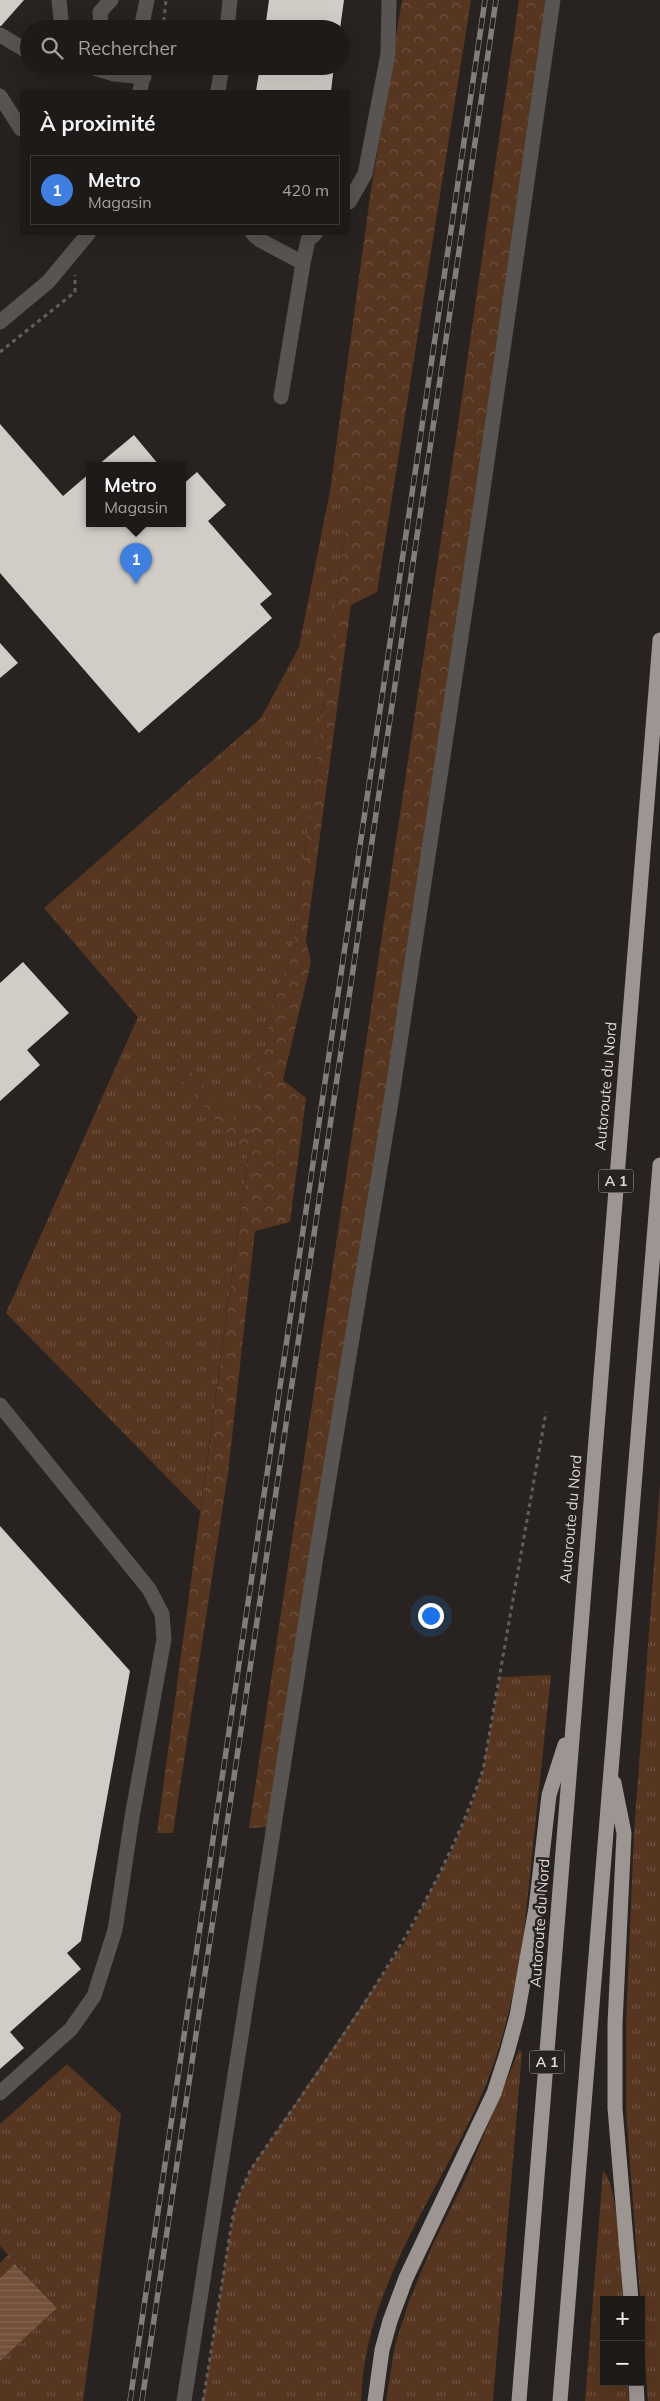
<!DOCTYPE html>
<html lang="fr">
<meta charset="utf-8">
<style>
:root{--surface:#1e1a18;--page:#2b2725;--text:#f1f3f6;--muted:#a1a1a2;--line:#3c3837;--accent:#db2777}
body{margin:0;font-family:Mulish,sans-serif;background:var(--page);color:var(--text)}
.controls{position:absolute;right:15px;bottom:15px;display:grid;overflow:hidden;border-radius:0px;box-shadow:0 5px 20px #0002}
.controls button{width:45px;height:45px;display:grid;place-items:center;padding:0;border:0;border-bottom:1px solid var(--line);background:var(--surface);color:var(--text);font:25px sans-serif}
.you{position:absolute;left:430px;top:1615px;width:18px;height:18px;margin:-12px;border:4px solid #fff;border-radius:50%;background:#1a73e8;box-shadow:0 0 0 8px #1a73e833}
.badge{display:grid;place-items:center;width:32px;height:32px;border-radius:50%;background:var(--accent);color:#fff;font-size:16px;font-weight:700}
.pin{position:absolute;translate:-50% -41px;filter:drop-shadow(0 1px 2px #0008)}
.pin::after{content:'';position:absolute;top:26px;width:18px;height:15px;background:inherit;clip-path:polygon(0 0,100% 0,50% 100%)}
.popup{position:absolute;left:86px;top:462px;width:100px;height:65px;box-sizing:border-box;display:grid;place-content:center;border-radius:0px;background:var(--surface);filter:drop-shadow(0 1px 4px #0005);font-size:16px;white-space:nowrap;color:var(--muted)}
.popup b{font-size:19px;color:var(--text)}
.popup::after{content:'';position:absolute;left:50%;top:100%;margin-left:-10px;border:10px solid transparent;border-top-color:var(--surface)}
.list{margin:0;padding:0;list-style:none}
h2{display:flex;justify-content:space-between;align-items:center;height:65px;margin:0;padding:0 20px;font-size:21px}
h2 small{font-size:16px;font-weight:400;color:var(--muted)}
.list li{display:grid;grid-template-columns:32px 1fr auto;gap:15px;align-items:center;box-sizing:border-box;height:70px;margin:0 10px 10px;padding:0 10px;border:1px solid var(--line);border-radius:0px}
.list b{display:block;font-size:19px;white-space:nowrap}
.list p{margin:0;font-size:16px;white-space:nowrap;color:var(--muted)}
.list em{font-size:16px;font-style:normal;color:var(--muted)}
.icon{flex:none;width:28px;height:28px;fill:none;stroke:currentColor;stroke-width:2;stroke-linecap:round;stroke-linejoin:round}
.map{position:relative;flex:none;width:660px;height:2401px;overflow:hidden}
.search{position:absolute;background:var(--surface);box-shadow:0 5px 20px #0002;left:20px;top:20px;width:330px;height:55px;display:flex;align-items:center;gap:12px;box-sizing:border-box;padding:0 18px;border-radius:28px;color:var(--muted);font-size:19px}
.panel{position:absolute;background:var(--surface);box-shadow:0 5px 20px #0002;left:20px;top:90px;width:330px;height:145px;border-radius:0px}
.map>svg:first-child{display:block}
.grass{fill:url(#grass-tufts)}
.forest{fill:url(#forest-crowns)}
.water{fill:url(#water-rules)}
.building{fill:#d2ccc7}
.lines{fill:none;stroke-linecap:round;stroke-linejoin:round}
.path{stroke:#625e5b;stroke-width:3;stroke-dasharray:4 4;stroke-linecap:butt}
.minor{stroke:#575452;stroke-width:15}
.highway{stroke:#9c9592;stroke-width:15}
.rail-casing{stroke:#817d7b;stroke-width:5.5}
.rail{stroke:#282320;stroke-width:4;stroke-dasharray:11;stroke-linecap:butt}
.labels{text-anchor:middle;stroke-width:5;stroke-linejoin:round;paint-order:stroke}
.shield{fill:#282320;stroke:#a5a29f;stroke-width:1}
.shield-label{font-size:14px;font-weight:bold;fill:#dbd8d6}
.street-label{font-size:15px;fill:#dbd8d6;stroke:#282320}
</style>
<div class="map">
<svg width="660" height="2401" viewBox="0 0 660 2401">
<defs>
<pattern id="grass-tufts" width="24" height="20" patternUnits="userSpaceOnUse" patternTransform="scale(1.25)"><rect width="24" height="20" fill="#563620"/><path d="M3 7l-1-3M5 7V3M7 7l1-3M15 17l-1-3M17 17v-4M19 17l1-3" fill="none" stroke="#6e5240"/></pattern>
<pattern id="forest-crowns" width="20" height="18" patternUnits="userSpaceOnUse" patternTransform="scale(1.25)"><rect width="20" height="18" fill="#563620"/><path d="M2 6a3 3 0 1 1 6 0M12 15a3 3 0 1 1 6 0" fill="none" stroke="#6e5240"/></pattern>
<pattern id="water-rules" width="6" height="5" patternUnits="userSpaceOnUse" patternTransform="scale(1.25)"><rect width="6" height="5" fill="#725039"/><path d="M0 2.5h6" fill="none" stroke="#866855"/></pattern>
</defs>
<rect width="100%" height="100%" fill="#282320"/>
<path class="grass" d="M330 491 348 510 291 960 276 989 249 1137 182 1062 174 1071 248 1157 200 1511 6 1313 138 1017 44 908 261 718 299 647Z
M660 1485V2401H648L626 2110V2024L634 1833Z
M551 1675 523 1941C515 1991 504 2040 485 2087 442 2190 364 2285 361 2401H203L233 2215 239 2195 251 2169 404 1943 447 1860 471 1807 483 1770 500 1677Z
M519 2050 522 2052 493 2401H386L395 2345 409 2301 433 2244 466 2178Z
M67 2064 121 2114 83 2401H0V2361L57 2308 16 2264 0 2278V2263L8 2255 0 2246V2124Z
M603 2171C619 2183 621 2276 623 2300H604V2382H628L629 2401H585Z"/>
<path class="forest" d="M402 0H471L377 592 351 605 306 940 311 962 283 1080 306 1098 290 1222 255 1231 228 1473 173 1833H157L248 1158 174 1071 182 1062 249 1136 276 989 291 960 348 510 330 491 370 197Z
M519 0H553L274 1827 249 1828 457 432Z"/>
<path class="water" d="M15 2264 57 2308 0 2361V2278Z"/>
<path class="building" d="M0 0H24L1 26H0Z
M269 0H344L340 29H265Z
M260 66H334L331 91H256Z
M0 424 63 496 90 473V523H182V485L197 472 226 505 208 521 272 594 260 604 272 618 139 733 0 573Z
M134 435 159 465H98Z
M0 643 18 663 0 678Z
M23 962 69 1013 27 1050 40 1065 0 1101V983Z
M0 1526 130 1671 81 1941 67 1953 81 1969 10 2032 24 2048 0 2069Z"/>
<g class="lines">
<path class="path" d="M163 29 166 0
M0 352 75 292V275
M203 2401 233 2215 239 2195 251 2169C338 2042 433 1917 483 1770L546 1412"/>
<path class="minor" d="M59 0 62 29
M101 29 100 12 111 0
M141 29 147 0
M227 29 230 0
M0 35 29 52
M88 66 114 74 144 77
M140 91 145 66
M218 91 222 66
M0 96 21 129
M349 202 365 174 388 54 389 0
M253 234 260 240 303 263 281 397
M303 263 308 240 315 234
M0 322 48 282 88 234
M0 1405 149 1589 162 1614 164 1639 132 1817 115 1930 94 1996 71 2029 0 2093
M184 2401 315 1563 391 1102 481 504 553 0"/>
<path class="highway" d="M614 1783 624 1833 615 2024V2108L631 2300
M636 2382 637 2401
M375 2401 382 2350 390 2321 406 2278 494 2093 507 2053 517 2016 536 1908 549 1795 565 1745
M519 2401 660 640
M560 2401 660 1165"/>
<defs>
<path id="rail" d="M130 2401 485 0
M142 2401 496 0"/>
</defs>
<use href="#rail" class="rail-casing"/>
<use href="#rail" class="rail"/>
</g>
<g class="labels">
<g class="shield">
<rect x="598.5" y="1169.5" width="35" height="23" rx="4"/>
<rect x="529.5" y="2050.5" width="35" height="23" rx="4"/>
</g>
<g class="shield-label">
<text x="616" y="1186">A 1</text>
<text x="547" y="2067">A 1</text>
</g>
<g class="street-label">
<text transform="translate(606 1086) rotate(-85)" y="5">Autoroute du Nord</text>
<text transform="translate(571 1519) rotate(-85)" y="5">Autoroute du Nord</text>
<text transform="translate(540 1923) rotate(-86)" y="5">Autoroute du Nord</text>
</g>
</g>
</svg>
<div class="controls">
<button>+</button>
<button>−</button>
</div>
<div class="you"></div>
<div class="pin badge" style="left:136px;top:584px;background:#3f7fe0">1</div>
<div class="popup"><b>Metro</b>Magasin</div>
<div class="search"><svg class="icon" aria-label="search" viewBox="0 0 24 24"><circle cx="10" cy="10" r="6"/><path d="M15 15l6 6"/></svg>Rechercher</div>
<section class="panel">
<h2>À proximité<small></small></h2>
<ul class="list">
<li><span class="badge" style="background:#3f7fe0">1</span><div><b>Metro</b><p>Magasin</p></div><em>420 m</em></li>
</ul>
</section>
</div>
